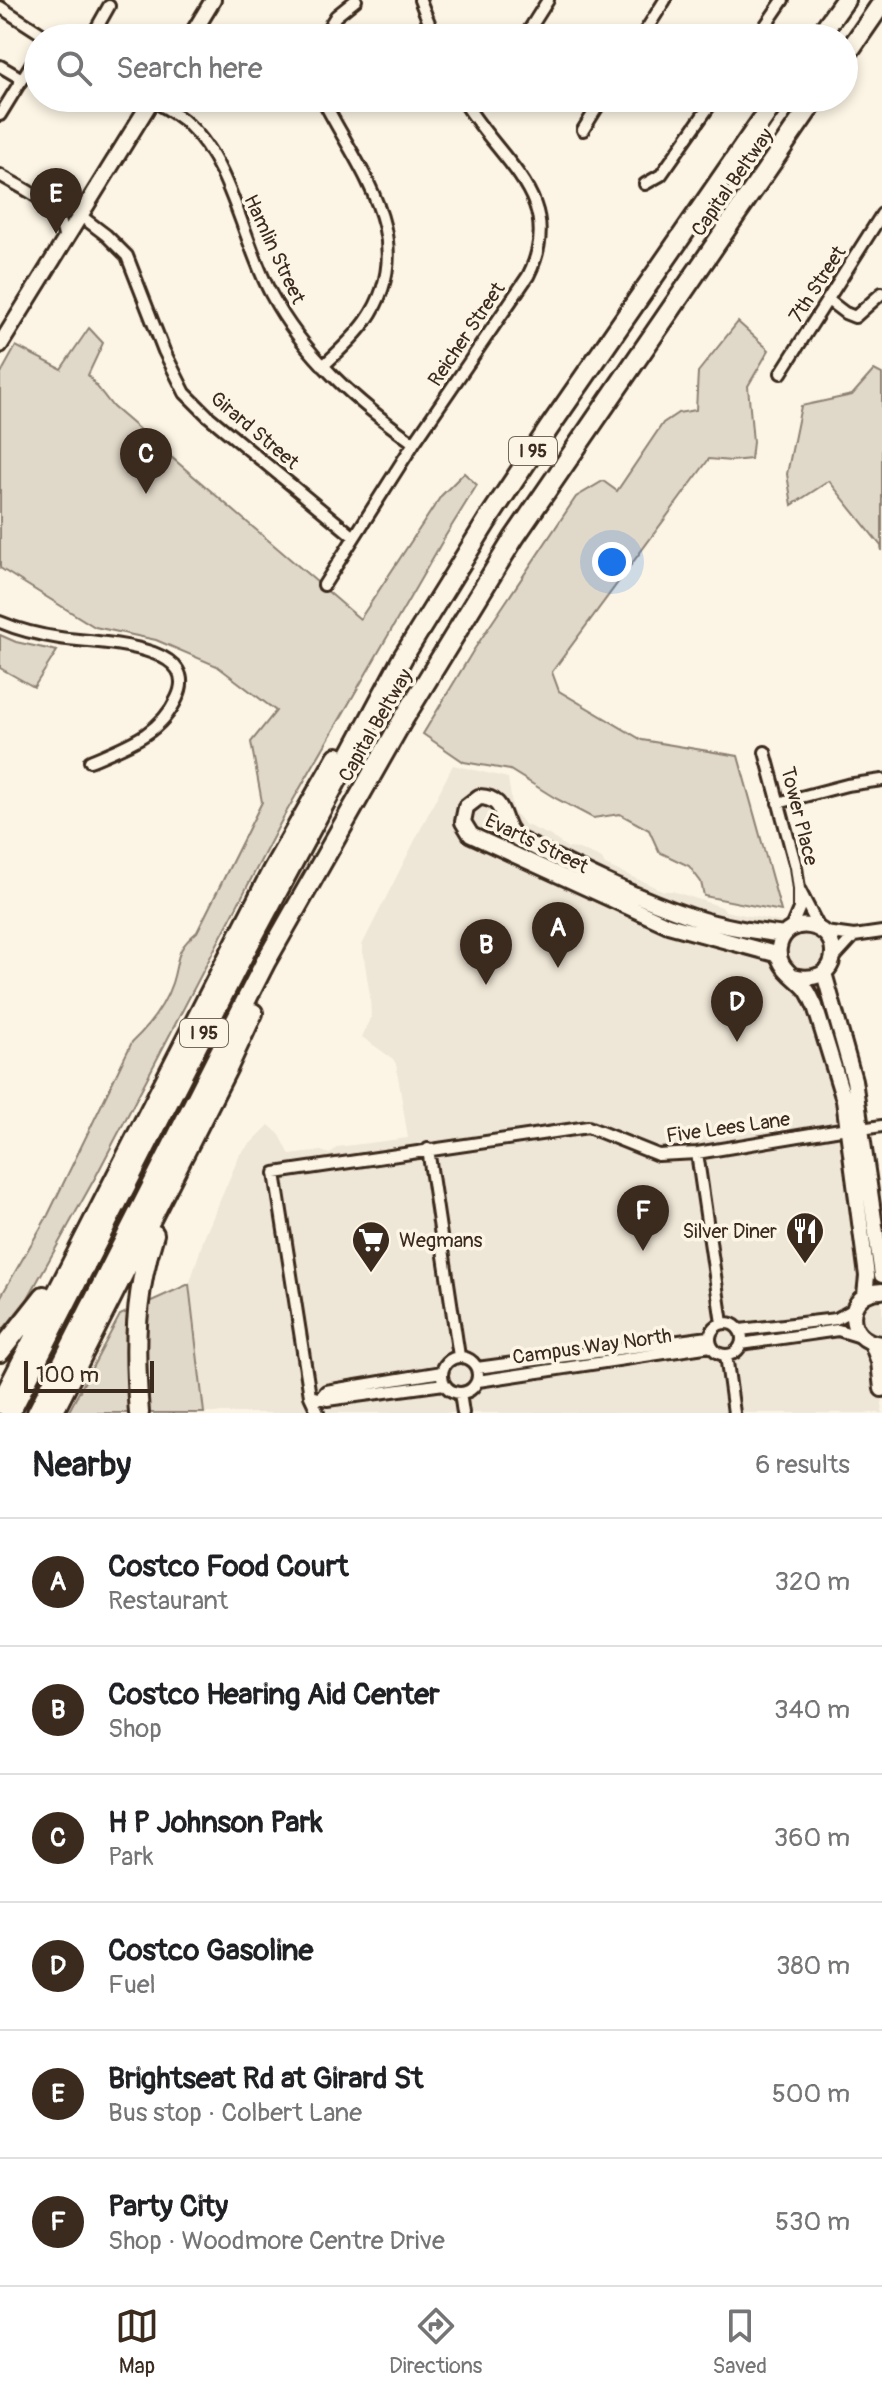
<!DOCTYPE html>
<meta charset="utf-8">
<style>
:root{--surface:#fff;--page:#f2f2f2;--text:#202124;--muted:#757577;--line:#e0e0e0;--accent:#3b2a1e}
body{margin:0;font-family:Pangolin,sans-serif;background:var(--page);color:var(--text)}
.scale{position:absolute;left:24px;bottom:20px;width:130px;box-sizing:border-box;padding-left:8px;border:4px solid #3b2a1e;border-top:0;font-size:22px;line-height:28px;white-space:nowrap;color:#3b2a1e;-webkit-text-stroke:6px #fcf5e5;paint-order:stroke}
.you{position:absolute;left:612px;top:562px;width:28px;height:28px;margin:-20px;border:6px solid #fff;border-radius:50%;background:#1a73e8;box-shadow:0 0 0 12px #1a73e833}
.badge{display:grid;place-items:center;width:52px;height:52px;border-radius:50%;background:var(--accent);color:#fff;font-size:26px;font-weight:700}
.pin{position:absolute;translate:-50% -66px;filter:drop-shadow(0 2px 4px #0008)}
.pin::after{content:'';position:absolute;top:42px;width:28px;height:24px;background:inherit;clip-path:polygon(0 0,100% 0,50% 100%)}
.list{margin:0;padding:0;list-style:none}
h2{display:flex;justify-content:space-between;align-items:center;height:104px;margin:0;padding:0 32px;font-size:34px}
h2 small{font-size:26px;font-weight:400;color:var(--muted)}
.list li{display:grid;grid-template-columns:52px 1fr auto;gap:24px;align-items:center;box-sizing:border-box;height:128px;padding:0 32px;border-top:2px solid var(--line)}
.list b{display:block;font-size:30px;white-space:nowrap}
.list p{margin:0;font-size:26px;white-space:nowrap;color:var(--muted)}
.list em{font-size:26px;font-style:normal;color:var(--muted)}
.icon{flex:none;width:44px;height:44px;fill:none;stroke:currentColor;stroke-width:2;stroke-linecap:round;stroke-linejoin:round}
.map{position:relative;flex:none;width:882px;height:1413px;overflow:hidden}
.search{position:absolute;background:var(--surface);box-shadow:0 4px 12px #0003;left:24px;right:24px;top:24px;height:88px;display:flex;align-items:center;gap:20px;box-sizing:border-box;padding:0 28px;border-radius:44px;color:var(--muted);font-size:30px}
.sheet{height:872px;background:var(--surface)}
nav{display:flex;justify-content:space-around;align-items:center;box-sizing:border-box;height:112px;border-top:2px solid var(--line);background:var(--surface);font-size:22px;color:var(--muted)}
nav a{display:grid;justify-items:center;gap:4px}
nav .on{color:var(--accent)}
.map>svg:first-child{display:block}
.built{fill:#eee6d6}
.green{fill:#e0d8c8;stroke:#8e8173;stroke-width:2}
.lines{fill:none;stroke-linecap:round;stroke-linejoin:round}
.street-casing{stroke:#3b2a1e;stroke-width:16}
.secondary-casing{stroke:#3b2a1e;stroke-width:20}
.highway-casing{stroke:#3b2a1e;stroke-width:24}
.street{stroke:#fcf5e5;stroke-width:10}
.secondary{stroke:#fcf5e5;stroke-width:14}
.highway{stroke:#fcf5e5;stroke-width:18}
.labels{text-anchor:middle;stroke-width:7;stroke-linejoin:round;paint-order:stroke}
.shield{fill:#fcf5e5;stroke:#75675a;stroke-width:2}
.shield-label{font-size:18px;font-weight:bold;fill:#3b2a1e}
.street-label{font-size:20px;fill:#3b2a1e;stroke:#fcf5e5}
.poi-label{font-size:20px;fill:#3b2a1e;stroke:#fcf5e5;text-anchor:end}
</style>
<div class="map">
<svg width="882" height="1413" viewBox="0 0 882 1413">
<rect width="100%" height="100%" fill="#fcf5e5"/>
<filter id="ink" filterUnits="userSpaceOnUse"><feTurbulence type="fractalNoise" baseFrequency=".0125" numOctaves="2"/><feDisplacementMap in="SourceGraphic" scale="16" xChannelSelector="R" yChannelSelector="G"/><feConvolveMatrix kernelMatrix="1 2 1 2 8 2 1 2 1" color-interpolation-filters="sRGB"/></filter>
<g filter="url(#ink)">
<path class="built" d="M453 765 508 778 513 811 524 824 549 835 568 848 579 849 602 859 605 865 664 891H672L722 907 725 911 790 924 818 921 833 972 831 982 882 1252V1413H197L186 1295 204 1238 240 1154 269 1125 280 1135 290 1155 321 1151 330 1154 337 1147 408 1138 396 1064 393 1059 362 1037 371 1017 370 996 362 945Z"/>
<path class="green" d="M738 322 769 350 748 386 753 442 751 459 731 461 709 459 552 672 559 691 642 740 738 756 781 911 704 896 701 882 689 866 659 852 649 830 620 814 593 818 555 798 510 770 464 762 423 734 473 651 576 497 603 481 617 491 663 423 678 413 696 410 698 372Z
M89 328 103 343 88 375 113 407 360 619 441 496 464 473 477 485 446 535 284 816 96 1176 28 1298 0 1333V1298L48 1215 132 1042C150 1025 164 1007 172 983 180 958 174 951 197 932L262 802 251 742 276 711 217 666 156 640 95 627 0 568V375L16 346 61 369Z
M874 370 882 374V551L881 546 829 481 792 505 787 474 801 406 852 395Z
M0 635 16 642 57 651 34 687 0 668Z
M189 1284 204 1413H68L120 1315Z"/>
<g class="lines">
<defs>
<path id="street" d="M420 0 435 38
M0 7 48 38
M91 38 109 6
M322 38 336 16 356 0
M524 38 548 0
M641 38 665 0
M757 38 783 0
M0 66 22 79
M148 98C162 106 177 113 189 125 231 164 244 244 271 294 304 356 358 403 414 443
M322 98C357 168 422 241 366 321 354 338 338 352 323 366
M0 115 38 53
M583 130 603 98
M0 175C31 194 59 201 65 241
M645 184 661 175 715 98
M51 206 85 209
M81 216 106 235 127 256 164 351 185 393 208 416 353 536
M828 300 845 313 855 317 882 293
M781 373 882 214
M324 585 414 443 528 276C568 198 497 160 462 98
M0 622C19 630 39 635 60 638 90 643 204 642 177 698 160 735 125 746 90 761
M765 752 796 867 799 889
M778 803 847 785 882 780
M790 930 799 909V889L819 928
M825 932 854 936 882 932
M832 960 854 936
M861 1129 882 1126
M428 1149 459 1356
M697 1153 722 1323
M710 1339a16 16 0 1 1 32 0a16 16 0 1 1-32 0Z
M740 1330 836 1319 854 1309
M741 1344 838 1330 861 1337
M726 1355 734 1413
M442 1375a18 18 0 1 1 36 0a18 18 0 1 1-36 0Z
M477 1368 709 1337
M478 1381 711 1346
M460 1393 463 1413
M310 1396 327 1400 444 1384
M320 1398 326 1391 442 1372
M318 1413 310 1396 275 1173 588 1127 658 1155 697 1153 847 1128"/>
<path id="secondary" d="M190 38 213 0
M0 345 153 98
M779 955 668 925 471 835 463 822 466 807 479 797C510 798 497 824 518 839 575 867 633 897 693 917 723 927 754 931 784 935
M824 973 854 1080 882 1275
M793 976C813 981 834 975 833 951 832 923 789 915 780 943 773 966 794 975 806 989 810 994 812 1000 815 1006L844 1100 867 1276 865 1295
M882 1291C844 1291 843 1342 882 1344
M872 1343 879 1362 882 1389"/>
<path id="highway" d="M818 38 845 0
M844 58 882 3
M0 1352 44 1296
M0 1404 272 871 337 757
M10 1413 245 952 403 657 487 521 549 428 777 98
M37 1413 266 961 401 723 514 538 816 98
M53 1413 228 1067 253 1013
M139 1413C134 1348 134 1296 154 1234"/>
</defs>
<use href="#street" class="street-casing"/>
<use href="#secondary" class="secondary-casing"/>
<use href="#highway" class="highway-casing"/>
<use href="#street" class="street"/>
<use href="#secondary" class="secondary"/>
<use href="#highway" class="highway"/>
</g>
</g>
<defs>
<symbol id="restaurant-pin" viewBox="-11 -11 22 30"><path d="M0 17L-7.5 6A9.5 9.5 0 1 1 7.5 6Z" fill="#3b2a1e" stroke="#fcf5e5"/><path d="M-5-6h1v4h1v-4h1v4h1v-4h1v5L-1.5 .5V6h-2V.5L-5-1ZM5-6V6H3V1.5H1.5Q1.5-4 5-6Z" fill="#fff"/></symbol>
<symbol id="supermarket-pin" viewBox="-11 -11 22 30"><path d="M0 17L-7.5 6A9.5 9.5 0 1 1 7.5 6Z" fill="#3b2a1e" stroke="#fcf5e5"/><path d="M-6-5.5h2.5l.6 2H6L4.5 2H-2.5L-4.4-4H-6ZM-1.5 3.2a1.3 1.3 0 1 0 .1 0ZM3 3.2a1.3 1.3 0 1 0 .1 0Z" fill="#fff"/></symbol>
</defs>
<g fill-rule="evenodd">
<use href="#restaurant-pin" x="783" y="1209" width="44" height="60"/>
<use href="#supermarket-pin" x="349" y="1218" width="44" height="60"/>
</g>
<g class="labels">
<g class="shield">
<rect x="509" y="437" width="48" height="28" rx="6"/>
<rect x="180" y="1019" width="48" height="28" rx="6"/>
</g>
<g class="shield-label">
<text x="533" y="457">I 95</text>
<text x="204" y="1039">I 95</text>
</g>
<g class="street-label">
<text transform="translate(732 182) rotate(-55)" y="7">Capital Beltway</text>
<text transform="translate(275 249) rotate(65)" y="7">Hamlin Street</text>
<text transform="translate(817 284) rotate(-57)" y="7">7th Street</text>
<text transform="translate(466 334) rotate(-56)" y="7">Reicher Street</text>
<text transform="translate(255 430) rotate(40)" y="7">Girard Street</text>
<text transform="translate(375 725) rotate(-60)" y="7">Capital Beltway</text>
<text transform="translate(800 816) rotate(76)" y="7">Tower Place</text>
<text transform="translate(537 843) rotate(26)" y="7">Evarts Street</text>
<text transform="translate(728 1127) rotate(-8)" y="7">Five Lees Lane</text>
<text transform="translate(592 1346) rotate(-8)" y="7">Campus Way North</text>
</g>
<g class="poi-label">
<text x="777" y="1238">Silver Diner</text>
<text x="399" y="1247" text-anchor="start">Wegmans</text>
</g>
</g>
</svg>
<div class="scale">100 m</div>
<div class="you"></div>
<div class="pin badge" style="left:558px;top:968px">A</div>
<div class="pin badge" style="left:486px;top:985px">B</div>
<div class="pin badge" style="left:146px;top:494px">C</div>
<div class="pin badge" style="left:737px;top:1042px">D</div>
<div class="pin badge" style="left:56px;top:234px">E</div>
<div class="pin badge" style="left:643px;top:1251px">F</div>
<div class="search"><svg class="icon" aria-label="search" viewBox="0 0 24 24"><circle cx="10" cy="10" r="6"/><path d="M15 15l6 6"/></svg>Search here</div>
</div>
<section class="sheet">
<h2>Nearby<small>6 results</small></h2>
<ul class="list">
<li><span class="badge">A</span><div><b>Costco Food Court</b><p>Restaurant</p></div><em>320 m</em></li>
<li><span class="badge">B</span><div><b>Costco Hearing Aid Center</b><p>Shop</p></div><em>340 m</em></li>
<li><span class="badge">C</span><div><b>H P Johnson Park</b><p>Park</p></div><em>360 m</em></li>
<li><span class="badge">D</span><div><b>Costco Gasoline</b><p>Fuel</p></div><em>380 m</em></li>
<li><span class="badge">E</span><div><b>Brightseat Rd at Girard St</b><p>Bus stop · Colbert Lane</p></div><em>500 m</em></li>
<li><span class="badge">F</span><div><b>Party City</b><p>Shop · Woodmore Centre Drive</p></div><em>530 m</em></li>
</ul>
</section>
<nav>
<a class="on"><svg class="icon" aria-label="map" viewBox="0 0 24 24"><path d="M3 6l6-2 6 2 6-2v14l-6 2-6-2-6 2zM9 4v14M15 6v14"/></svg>Map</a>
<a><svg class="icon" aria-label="directions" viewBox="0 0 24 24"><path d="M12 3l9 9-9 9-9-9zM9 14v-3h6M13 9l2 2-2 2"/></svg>Directions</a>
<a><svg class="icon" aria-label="saved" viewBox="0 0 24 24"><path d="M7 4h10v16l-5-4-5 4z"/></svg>Saved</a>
</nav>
